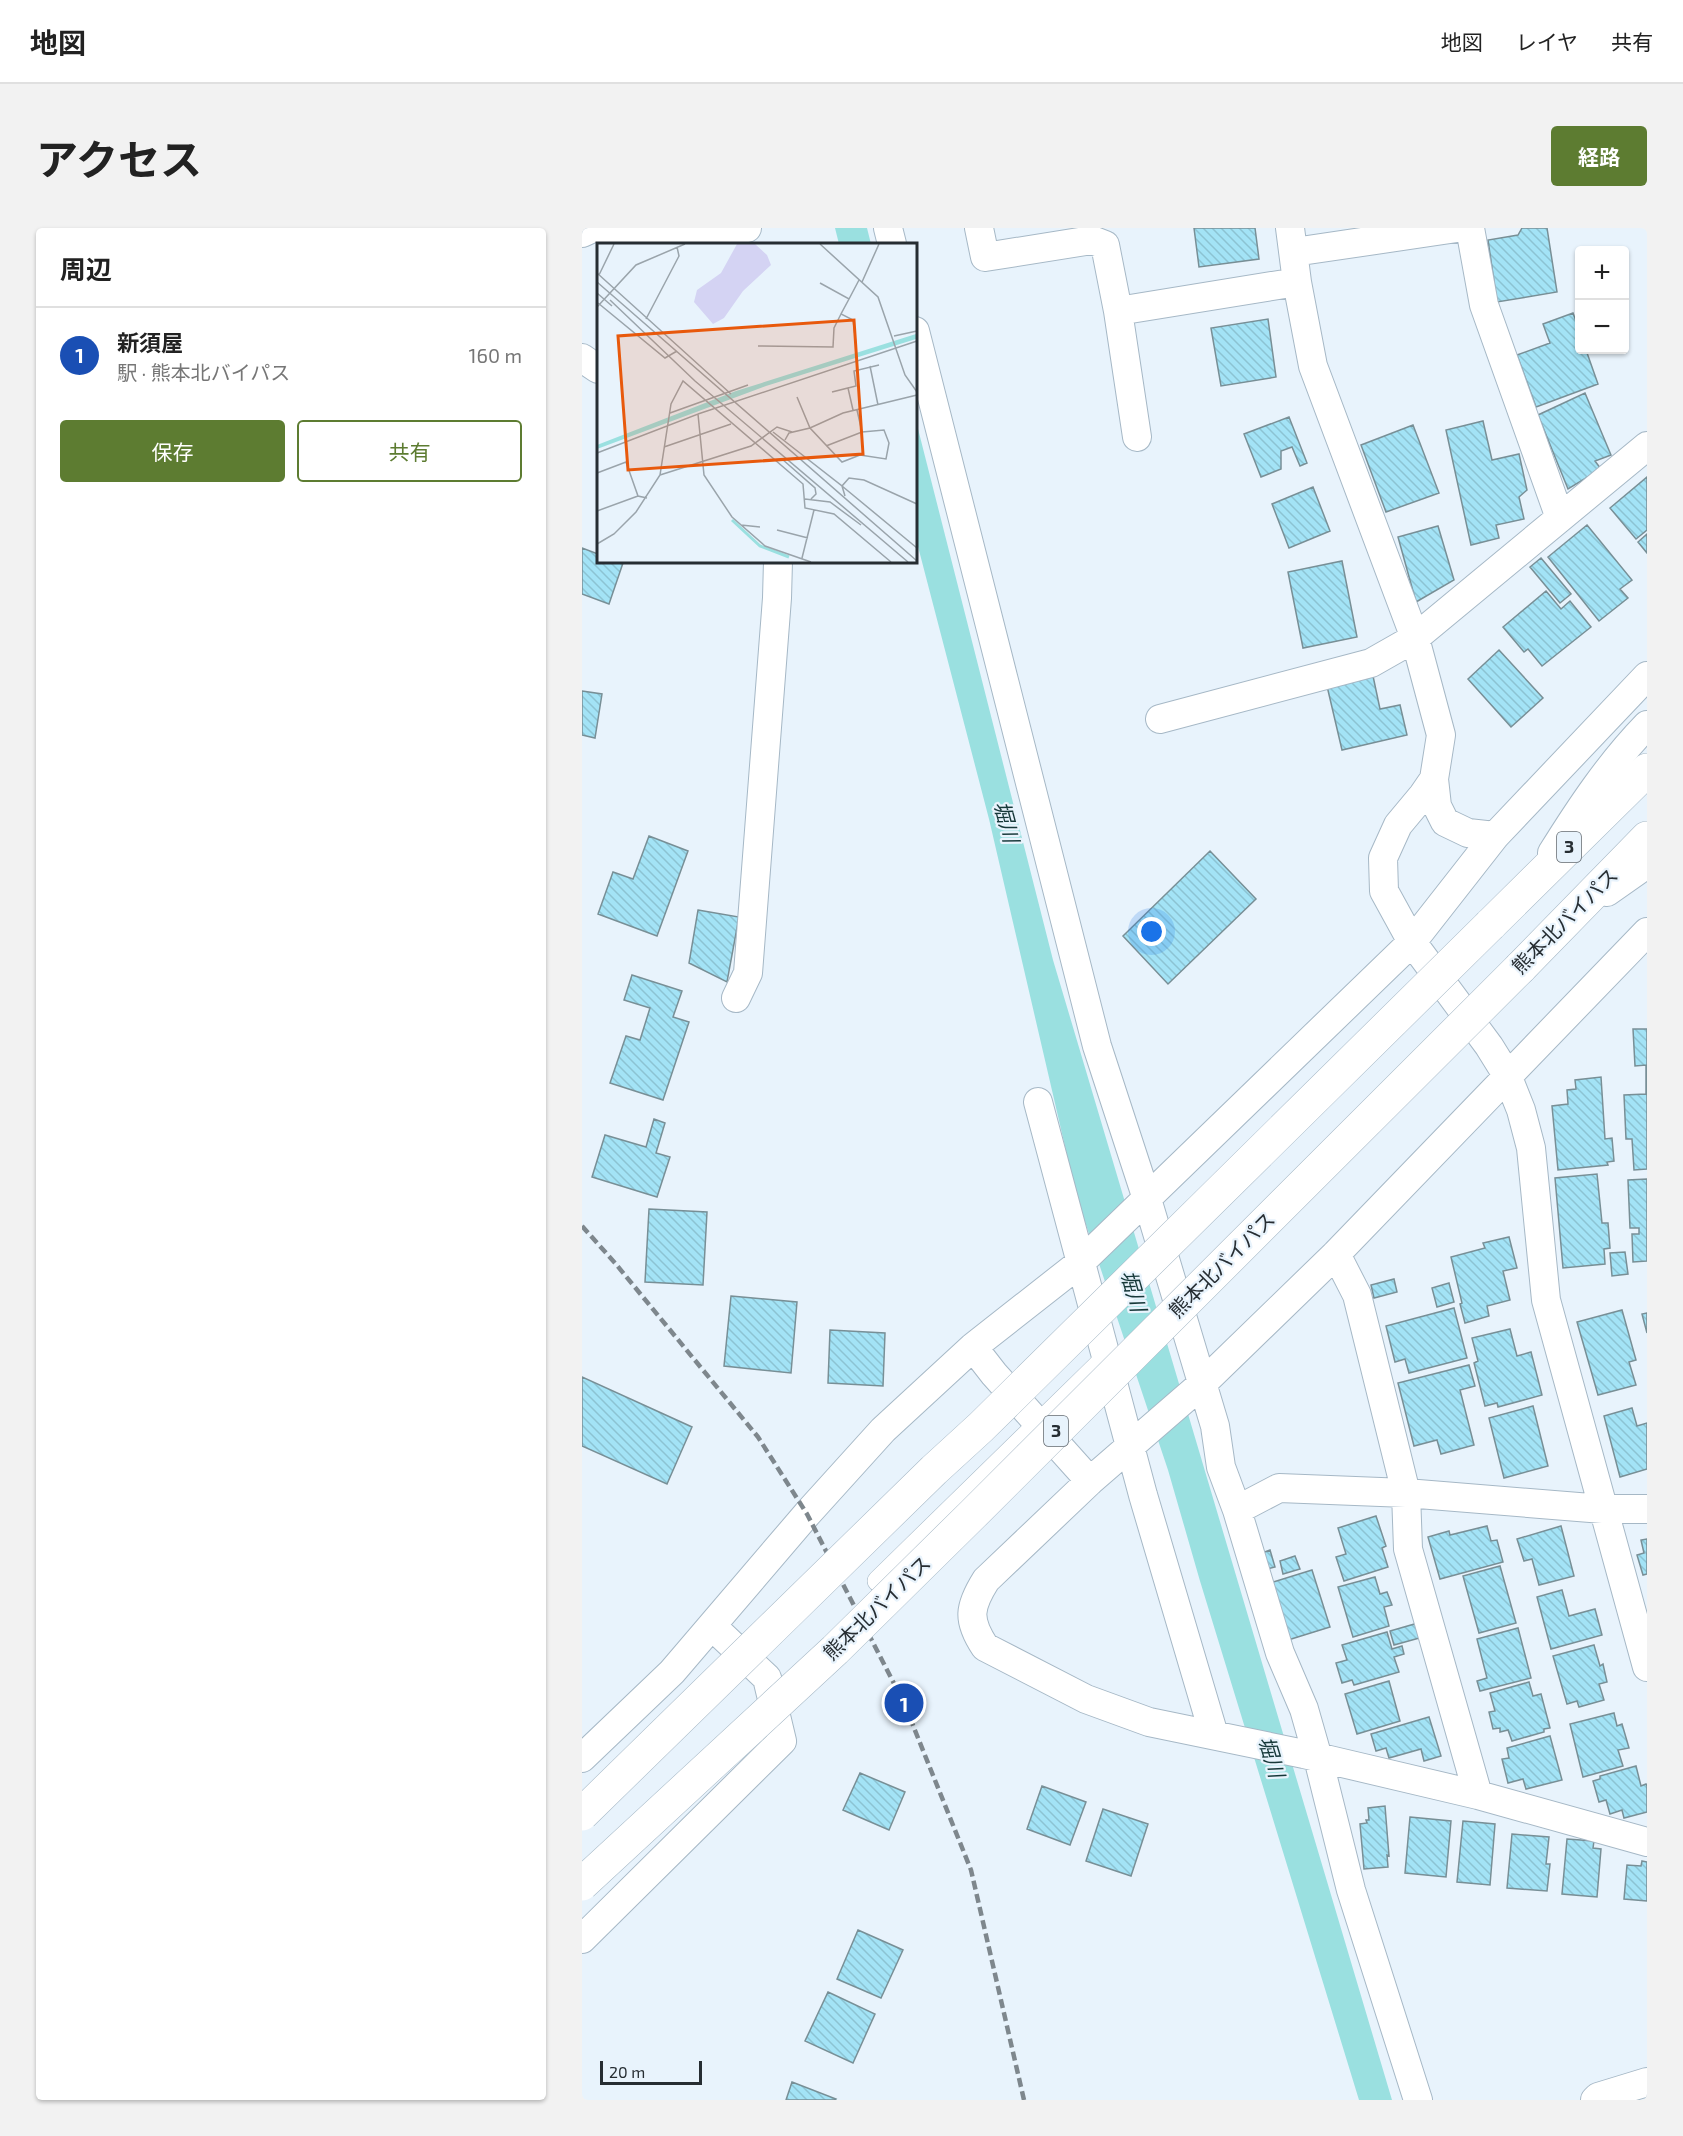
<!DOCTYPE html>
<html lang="ja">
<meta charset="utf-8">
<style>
:root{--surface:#fff;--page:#f2f2f2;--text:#222;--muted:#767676;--line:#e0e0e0;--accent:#5d7c31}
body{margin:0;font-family:"Exo 2","Noto Sans JP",sans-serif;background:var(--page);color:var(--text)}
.controls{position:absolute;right:18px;top:18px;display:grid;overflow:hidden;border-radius:6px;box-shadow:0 2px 4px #0004}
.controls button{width:54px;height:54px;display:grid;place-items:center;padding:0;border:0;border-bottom:2px solid var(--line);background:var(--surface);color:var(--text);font:30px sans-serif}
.scale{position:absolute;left:18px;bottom:15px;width:102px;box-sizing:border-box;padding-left:6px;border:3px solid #262d32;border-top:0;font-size:16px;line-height:21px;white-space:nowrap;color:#262d32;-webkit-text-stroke:4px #e8f3fc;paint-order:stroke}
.you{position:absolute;left:570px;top:704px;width:21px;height:21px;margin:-15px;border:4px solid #fff;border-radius:50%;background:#1a73e8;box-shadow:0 0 0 9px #1a73e833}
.badge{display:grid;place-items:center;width:39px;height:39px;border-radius:50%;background:var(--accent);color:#fff;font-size:20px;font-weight:700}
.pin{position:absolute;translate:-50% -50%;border:3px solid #fff;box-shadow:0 2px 6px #0006}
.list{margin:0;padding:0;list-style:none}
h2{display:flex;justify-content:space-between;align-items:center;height:78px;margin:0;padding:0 24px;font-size:26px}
h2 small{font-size:20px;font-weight:400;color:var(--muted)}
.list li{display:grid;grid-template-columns:39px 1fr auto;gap:18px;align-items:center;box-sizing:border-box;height:96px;padding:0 24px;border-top:2px solid var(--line)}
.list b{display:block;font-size:22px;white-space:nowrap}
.list p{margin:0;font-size:20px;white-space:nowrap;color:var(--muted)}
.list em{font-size:20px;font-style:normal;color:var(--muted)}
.actions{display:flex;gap:12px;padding:18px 24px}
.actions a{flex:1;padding:14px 0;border:2px solid var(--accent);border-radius:6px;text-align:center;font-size:21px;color:var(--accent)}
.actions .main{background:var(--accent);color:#fff}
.map{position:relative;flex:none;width:1065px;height:1872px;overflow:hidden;border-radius:6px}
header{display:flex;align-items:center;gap:36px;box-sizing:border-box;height:84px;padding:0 30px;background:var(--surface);border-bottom:2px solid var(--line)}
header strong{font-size:28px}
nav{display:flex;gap:33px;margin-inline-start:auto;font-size:21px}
.intro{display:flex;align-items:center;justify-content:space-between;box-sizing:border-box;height:144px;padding:0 36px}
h1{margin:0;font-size:42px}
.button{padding:15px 27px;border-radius:6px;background:var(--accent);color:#fff;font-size:21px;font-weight:700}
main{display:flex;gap:36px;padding:0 36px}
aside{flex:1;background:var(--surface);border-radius:6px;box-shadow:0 2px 4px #0004}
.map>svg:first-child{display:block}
.water{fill:#9ae0e0}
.building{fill:url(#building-back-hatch);stroke:#788f96;stroke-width:1.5}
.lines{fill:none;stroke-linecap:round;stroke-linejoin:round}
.pedestrian-casing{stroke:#a6b8c6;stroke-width:22}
.minor-casing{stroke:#a6b8c6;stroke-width:30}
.trunk-casing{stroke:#a6b8c6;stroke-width:34}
.pedestrian{stroke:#fff;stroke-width:21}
.minor{stroke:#fff;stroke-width:28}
.trunk{stroke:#fff;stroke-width:33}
.rail{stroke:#7e878d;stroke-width:4.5;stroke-dasharray:9 4.5;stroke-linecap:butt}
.trunk-bridge-casing{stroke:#a6b8c6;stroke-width:34;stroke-linecap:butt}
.trunk-bridge{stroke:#fff;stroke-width:33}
.labels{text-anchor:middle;stroke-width:4.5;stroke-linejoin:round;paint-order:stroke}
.shield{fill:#e8f3fc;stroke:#60686f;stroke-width:1.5}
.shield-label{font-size:18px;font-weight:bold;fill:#262d32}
.street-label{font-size:20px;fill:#262d32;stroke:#e8f3fc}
.water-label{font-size:21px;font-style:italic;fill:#163839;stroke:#e8f3fc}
.inset-river{fill:none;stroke:#9ae0e0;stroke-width:3}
.inset-road{fill:none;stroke:#9aa4ab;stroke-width:1.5}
.view{fill:#e8590c;fill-opacity:0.15;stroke:#e8590c;stroke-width:3}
.inset-edge{fill:none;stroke:#262d32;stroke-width:3}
</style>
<header>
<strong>地図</strong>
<nav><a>地図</a><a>レイヤ</a><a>共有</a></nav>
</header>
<div class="intro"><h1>アクセス</h1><a class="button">経路</a></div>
<main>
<aside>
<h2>周辺<small></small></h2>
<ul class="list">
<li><span class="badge" style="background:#1a4fb4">1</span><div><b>新須屋</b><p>駅 · 熊本北バイパス</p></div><em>160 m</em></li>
</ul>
<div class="actions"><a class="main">保存</a><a>共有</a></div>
</aside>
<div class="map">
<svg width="1065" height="1872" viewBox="0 0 1065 1872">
<defs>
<pattern id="building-back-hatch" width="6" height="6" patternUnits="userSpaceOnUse" patternTransform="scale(1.5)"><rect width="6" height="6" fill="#a3e3f6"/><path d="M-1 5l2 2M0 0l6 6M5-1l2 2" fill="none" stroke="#8cc3d3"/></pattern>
</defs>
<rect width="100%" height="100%" fill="#e8f3fc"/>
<path class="water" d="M253 0H285L289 16H257Z
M333 189 471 732 810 1872H777L618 1353 586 1242 495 970 407 591 333 307Z"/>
<path class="building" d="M612 0H673L677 31 617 39Z
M940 0H965L975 64 915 74 906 12 936 7Z
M991 85 998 104V122H1004L1016 156 954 179 935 127 968 115 961 96Z
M686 91 694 149 639 158 629 100Z
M1003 165 1029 227 1013 233 1019 241 986 261 956 187Z
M707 189 725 235 718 238 710 219 699 223V241L679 249 662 206Z
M901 193 910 232 937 226 945 262 937 269 942 291 914 297 917 310 889 317 864 202Z
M831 197 857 265 804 284 779 217Z
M1065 249V302L1054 311 1028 280Z
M731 259 748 303 707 320 690 276Z
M1005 297 1050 352 1038 361 1046 370 1017 393 966 329Z
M856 298 872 352 834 374 816 309Z
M1065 306V325L1056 314Z
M0 320 16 326V333H35L41 335 27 376 0 366Z
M959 330 989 366 978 375 948 339Z
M760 333 775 409 721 420 706 344Z
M964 363 979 381 988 373 1009 399 960 438 946 421 942 424 921 399Z
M917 422 961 470 929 499 886 451Z
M791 448 798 481 818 477 825 507 760 522 745 458Z
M0 463 20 466 13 510 0 507Z
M67 608 106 623 75 708 16 686 31 644 51 651Z
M628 623 674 671 586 756 541 708Z
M116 682 157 689 145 754 107 735Z
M50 747 100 763 91 789 107 794 81 872 28 855 44 808 58 812 68 780 42 772Z
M1051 801H1065V941L1052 942 1050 911H1044L1042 867 1064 866V837L1053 838Z
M1019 849 1023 911 1030 910 1032 933 1025 934 1026 937 976 942 970 878 986 876 985 862 994 861 993 852Z
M72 891 83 895 74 925 88 929 75 969 10 949 23 907 64 919Z
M1015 946 1020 995H1026L1028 1020 1022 1021 1023 1036 981 1040 973 950Z
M1065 951V1033L1051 1034 1050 1006H1057V1000H1048L1046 952Z
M67 981 125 984 121 1057 63 1054Z
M927 1009 935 1040 921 1043 928 1072 905 1078 907 1088 883 1095 878 1076 880 1075 869 1029 903 1020 901 1015Z
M1043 1024 1046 1046 1030 1048 1028 1025Z
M812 1051 815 1064 792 1070 789 1057Z
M867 1055 872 1074 855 1079 850 1060Z
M149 1068 215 1074 209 1145 142 1138Z
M872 1080 885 1130 827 1145 823 1131 813 1134 804 1098Z
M1040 1082 1054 1132 1047 1134 1054 1157 1016 1167 995 1094Z
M1065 1085V1105L1060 1086Z
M928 1101 935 1128 949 1124 960 1167 916 1179 915 1175 903 1178 892 1135 896 1133 890 1110Z
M248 1102 303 1105 301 1158 246 1155Z
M887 1137 893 1158 878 1162 892 1217 859 1226 855 1212 832 1218 816 1155Z
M0 1149 110 1199 85 1256 0 1218Z
M951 1178 966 1238 922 1250 907 1190Z
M1050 1180 1055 1198 1065 1195V1241L1038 1249 1022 1188Z
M794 1288 804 1318 800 1320 806 1339 762 1353 754 1329 764 1326 756 1300Z
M905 1298 909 1313 915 1312 921 1334 858 1351 846 1309 867 1303 868 1307Z
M979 1298 992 1348 957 1357 950 1331 942 1333 935 1311Z
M1065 1311V1346L1061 1347 1055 1327 1062 1325 1059 1312Z
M688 1322 693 1339 685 1341 680 1325Z
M713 1328 718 1341 701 1346 698 1333Z
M918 1338 934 1395 897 1405 881 1348Z
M730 1342 748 1399 706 1412 688 1355Z
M793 1349 798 1366 805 1364 810 1377 802 1379 807 1398 771 1409 756 1359Z
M980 1362 987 1388 1013 1381 1020 1407 969 1421 955 1369Z
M836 1395 841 1409 812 1417 808 1403Z
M936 1400 949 1450 898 1463 895 1453 905 1450 895 1411Z
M805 1404 810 1421 820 1418 822 1426 812 1429 817 1444 772 1457 770 1452 760 1455 754 1435 765 1432 760 1417Z
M1012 1417 1018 1438 1021 1436 1025 1454 1017 1456 1022 1472 997 1479 995 1473 985 1476 971 1428Z
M807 1453 818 1493 775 1506 763 1466Z
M947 1454 951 1468 959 1466 968 1500 962 1501V1504L930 1513 926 1502 918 1504V1500L911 1501 907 1484 913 1483 908 1465Z
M1032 1485 1035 1498 1040 1496 1047 1520 1036 1522 1041 1538 1001 1549 988 1496Z
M847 1489 859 1528 842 1533 839 1521 807 1530 804 1520 794 1523 789 1506Z
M968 1508 980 1552 944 1561 941 1551 926 1555 920 1531 927 1530 925 1520Z
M1054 1538 1059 1558 1064 1556 1065 1558V1584L1042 1590 1040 1582 1028 1586 1024 1572 1017 1574 1011 1553 1018 1551V1548Z
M278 1545 323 1564 307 1602 261 1582Z
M460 1558 504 1574 488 1617 445 1601Z
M803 1578 807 1628 805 1627 806 1639 782 1641 778 1596 785 1595 784 1592H787L786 1580Z
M521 1581 566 1596 549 1648 504 1633Z
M828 1589 869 1593 864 1649 823 1645Z
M881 1593 913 1596 908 1657 875 1654Z
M930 1606 967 1609 964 1636H968L965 1663 925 1660Z
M985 1611 1012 1613 1011 1620 1019 1621 1015 1669 980 1666Z
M1060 1633 1065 1634V1673L1042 1671 1045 1637 1059 1638Z
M276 1702 321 1722 299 1770 255 1751Z
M246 1764 293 1786 271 1835 223 1813Z
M210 1854 254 1871 253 1872H204Z"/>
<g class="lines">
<defs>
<path id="pedestrian" d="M296 1353 519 1135"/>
<path id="minor" d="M306 0 310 16
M397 0 403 29 510 12 523 17 536 83
M708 0 715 54 731 138 833 410 859 507 852 551 855 578 863 594 886 605 913 608
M888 0 902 77 978 290
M0 5 11 0 137 7 165 0
M712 24 875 0
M333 103 515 818 565 971 633 1198 639 1239 655 1282
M0 130 16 141
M555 209 536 83 715 54
M578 491 789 435 833 410 1065 218
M852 551 841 567 816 597 801 630 802 663 830 714 907 818 925 847 939 882 949 920 964 1072 1065 1439
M970 625C998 580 1028 535 1065 497
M1025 664 1065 636
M1065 704 754 1026 620 1156 508 1253 404 1352C387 1379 385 1392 403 1419L504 1471 567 1494 722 1526 896 1567 1065 1614
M154 770 166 745 195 370 196 333
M456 874 561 1267 632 1507
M754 1026 775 1067 824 1265 826 1321 896 1567
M391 1119 412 1146 508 1253
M0 1530 90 1444 225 1286 301 1202 391 1119 498 1035 830 714 913 608 1065 448
M0 1711 200 1513 185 1450 130 1398
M836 1872 769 1662 736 1530 722 1481 698 1425 655 1282 697 1260 824 1265 1021 1281H1065
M1013 1872 1016 1869 1065 1854"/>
<path id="trunk" d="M908 697 1065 542
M938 740 1065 610"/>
</defs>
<use href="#pedestrian" class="pedestrian-casing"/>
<use href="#minor" class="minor-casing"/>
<use href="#trunk" class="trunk-casing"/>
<use href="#pedestrian" class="pedestrian"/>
<use href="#minor" class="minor"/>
<use href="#trunk" class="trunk"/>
<path class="rail" d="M0 998 33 1035 176 1209 225 1286 322 1475 389 1642 442 1872"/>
<defs>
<path id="trunk-bridge" d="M0 1586 352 1242 399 1199 908 697
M0 1656 253 1422 391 1286 938 740"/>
</defs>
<use href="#trunk-bridge" class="trunk-bridge-casing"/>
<use href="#trunk-bridge" class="trunk-bridge"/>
</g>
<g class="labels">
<g class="shield">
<rect x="975" y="604" width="24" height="30" rx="4.5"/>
<rect x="462" y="1188" width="24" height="30" rx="4.5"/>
</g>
<g class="shield-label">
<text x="987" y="625">3</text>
<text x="474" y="1209">3</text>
</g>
<g class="street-label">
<text transform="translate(983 693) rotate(-45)" y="7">熊本北バイパス</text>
<text transform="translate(640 1037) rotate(-45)" y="7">熊本北バイパス</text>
<text transform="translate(295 1380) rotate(-44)" y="7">熊本北バイパス</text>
</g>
<g class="water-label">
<text transform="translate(424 594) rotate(75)" y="7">堀川</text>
<text transform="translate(551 1063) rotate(74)" y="7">堀川</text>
<text transform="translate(689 1529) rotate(73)" y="7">堀川</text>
</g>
</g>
<g transform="translate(15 15)">
<rect width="320" height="320" fill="#e8f3fc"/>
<path d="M140 1H158L170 12 174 22 146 48 127 75 116 81 97 59 100 47 124 30Z" fill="#d4d3f3"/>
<path d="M319 91V96L169 143 0 206V202L139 148Z" fill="#9ae0e0"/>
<path class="inset-river" d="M135 277 163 303 192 314"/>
<path class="inset-road" d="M223 1 281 54 308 132 320 149M0 30 134 151M2 32 17 1M0 39 320 318M265 39 282 1M223 40 252 56 262 37M0 50 15 63M252 56 244 71 256 77 259 101M13 57 98 138 311 319M1 60 68 115 80 108M0 64 39 22 88 1M49 76 82 13 80 4M297 93 320 88M161 103 236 104 237 85 244 71M273 123 281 162M251 145 259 143 257 128 282 122M235 149 251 145 256 167M200 154 213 185 245 219 263 212 289 216 292 200 287 187 265 189M73 170 151 142M101 171 320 98M176 189 245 243 248 253M188 197 192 190 213 185 246 170 320 152M229 203 265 189 260 167M67 204 134 181M0 210 101 171 107 232 135 274 168 303 214 319M185 216 218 245 219 251 214 256M0 230 29 219 41 253 50 255M63 232 154 203 180 184 195 189M208 256 233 259 264 282M320 261 267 237 252 235 245 243 320 305M0 268 41 253M144 282 163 284M180 287 211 295M0 301 17 291 39 269 63 232 74 161 86 138 206 241 208 265 237 271 294 319M205 315 217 267"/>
<path class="view" d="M257 77 266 211 31 227 21 93Z"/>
<rect width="320" height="320" class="inset-edge"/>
</g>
</svg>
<div class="controls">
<button>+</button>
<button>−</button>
</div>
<div class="scale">20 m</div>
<div class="you"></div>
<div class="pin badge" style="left:322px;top:1475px;background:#1a4fb4">1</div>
</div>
</main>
